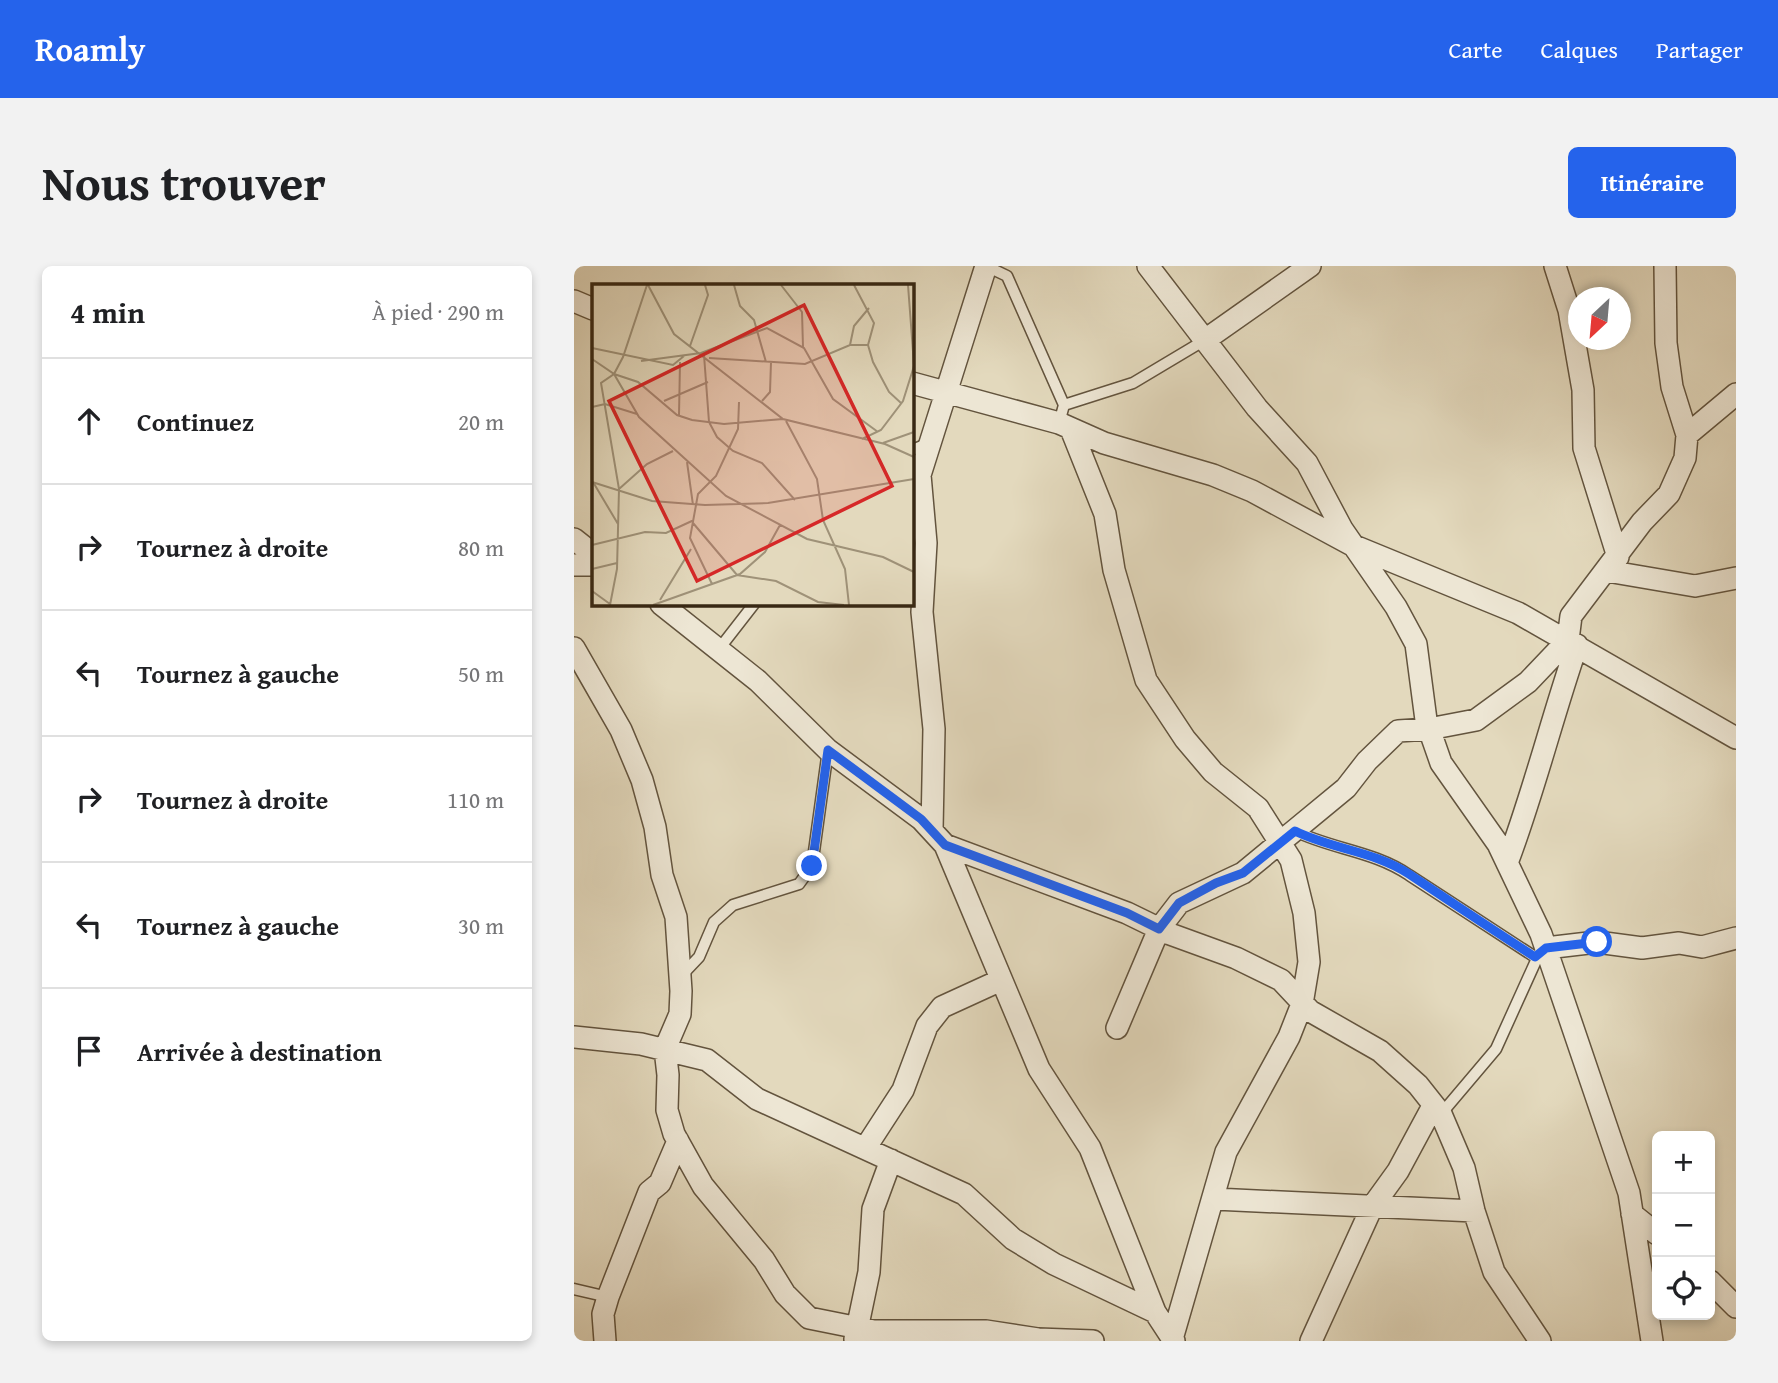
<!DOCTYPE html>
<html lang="fr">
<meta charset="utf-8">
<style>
:root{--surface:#fff;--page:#f2f2f2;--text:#202124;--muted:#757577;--line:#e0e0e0;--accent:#2563eb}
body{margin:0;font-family:"Gentium Book Plus",serif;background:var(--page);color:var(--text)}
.controls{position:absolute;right:21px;bottom:21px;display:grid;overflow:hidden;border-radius:10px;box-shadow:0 4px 10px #0003}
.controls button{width:63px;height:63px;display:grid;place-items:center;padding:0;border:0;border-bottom:2px solid var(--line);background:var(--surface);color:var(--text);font:35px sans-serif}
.compass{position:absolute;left:994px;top:21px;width:63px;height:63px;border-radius:50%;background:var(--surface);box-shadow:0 4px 10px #0003;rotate:206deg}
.stop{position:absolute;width:21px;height:21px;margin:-16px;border:5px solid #2563eb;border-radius:50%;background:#fff}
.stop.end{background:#2563eb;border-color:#fff;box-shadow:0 2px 7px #0008}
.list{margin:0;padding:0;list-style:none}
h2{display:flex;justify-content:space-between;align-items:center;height:91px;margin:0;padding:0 28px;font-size:30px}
h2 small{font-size:23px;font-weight:400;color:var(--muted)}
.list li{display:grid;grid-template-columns:46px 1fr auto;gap:21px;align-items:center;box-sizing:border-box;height:126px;padding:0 28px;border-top:2px solid var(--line)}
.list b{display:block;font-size:26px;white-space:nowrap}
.list em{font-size:23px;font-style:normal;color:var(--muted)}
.icon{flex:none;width:38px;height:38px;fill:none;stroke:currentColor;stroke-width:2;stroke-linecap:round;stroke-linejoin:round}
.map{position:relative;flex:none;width:1162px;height:1075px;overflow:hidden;border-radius:10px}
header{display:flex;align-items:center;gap:42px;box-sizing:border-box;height:98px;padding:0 35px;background:var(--accent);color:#fff}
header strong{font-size:33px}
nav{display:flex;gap:38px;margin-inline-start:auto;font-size:24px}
.intro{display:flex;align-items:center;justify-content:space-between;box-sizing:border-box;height:168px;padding:0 42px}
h1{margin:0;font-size:49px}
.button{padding:18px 32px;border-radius:10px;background:var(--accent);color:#fff;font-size:24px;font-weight:700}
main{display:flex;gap:42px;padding:0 42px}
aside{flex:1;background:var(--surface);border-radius:10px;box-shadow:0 4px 10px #0003}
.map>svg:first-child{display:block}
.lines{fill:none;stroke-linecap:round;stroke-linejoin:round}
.lane-casing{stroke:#63543e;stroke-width:13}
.street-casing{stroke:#63543e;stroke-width:24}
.lane{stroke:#ede6d4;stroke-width:10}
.street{stroke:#ede6d4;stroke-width:21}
.route{stroke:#2563eb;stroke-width:9}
.inset-road{fill:none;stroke:#9f9279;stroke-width:2}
.view{fill:#d62828;fill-opacity:0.15;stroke:#d62828;stroke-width:3.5}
.inset-edge{fill:none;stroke:#382814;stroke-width:3.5}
</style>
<header>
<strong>Roamly</strong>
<nav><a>Carte</a><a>Calques</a><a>Partager</a></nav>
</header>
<div class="intro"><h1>Nous trouver</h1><a class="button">Itinéraire</a></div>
<main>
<aside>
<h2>4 min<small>À pied · 290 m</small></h2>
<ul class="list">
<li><svg class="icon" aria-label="ahead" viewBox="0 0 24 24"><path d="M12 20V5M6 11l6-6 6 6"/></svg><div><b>Continuez</b></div><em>20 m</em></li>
<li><svg class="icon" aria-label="right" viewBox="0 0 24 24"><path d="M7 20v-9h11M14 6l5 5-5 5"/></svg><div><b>Tournez à droite</b></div><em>80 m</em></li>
<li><svg class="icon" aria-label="left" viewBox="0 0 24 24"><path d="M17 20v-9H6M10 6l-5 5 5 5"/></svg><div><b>Tournez à gauche</b></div><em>50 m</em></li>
<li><svg class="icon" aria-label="right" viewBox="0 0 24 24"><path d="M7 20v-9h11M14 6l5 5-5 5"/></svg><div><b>Tournez à droite</b></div><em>110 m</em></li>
<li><svg class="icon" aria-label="left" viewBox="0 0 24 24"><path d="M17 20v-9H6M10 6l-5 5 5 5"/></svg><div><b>Tournez à gauche</b></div><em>30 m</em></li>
<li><svg class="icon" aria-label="arrive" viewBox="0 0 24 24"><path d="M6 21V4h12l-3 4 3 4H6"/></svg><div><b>Arrivée à destination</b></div></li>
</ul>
</aside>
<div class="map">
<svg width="1162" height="1075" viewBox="0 0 1162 1075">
<rect width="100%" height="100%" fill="#e3d9bd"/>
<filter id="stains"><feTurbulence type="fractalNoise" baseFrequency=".00286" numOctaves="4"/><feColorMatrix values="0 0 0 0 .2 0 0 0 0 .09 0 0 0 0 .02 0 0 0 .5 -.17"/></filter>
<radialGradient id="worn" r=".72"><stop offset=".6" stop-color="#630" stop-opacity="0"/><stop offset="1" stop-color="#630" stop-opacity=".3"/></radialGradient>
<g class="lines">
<defs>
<path id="lane" d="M412 0 433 10 490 139
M485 157 490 139 559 117 631 74
M338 184 355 177
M145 383 180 338
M721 565C757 583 800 585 835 609 877 636 919 664 961 691
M107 710 125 691 140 656 159 639 225 618 238 600 254 484
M867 848 922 783 965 688
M0 1023 34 1031"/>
<path id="street" d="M574 0 683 142 733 197 768 263 822 341 842 378 852 454 867 497 924 578 967 668 1055 927 1078 1075
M981 0 995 44 1009 124 1010 182 1044 291
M0 35 19 43
M631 74 736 0
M338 117 485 157 530 177 639 209 678 225 778 279 944 347 1162 472
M497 163 531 248 540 304 572 414 611 473 639 506 684 542 717 594 730 647 735 696 728 738 715 771 652 886 598 1073
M1113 169 1162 128
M0 273 19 288
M0 299H19
M1033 305 1121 320 1162 312
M87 338 184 415 254 484 347 553 371 579 465 803 516 882 581 1046 600 1075
M0 382 47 464 68 514 81 561 88 609 102 651 107 725 106 748 91 783 94 809 93 844 100 868 129 920 190 994 211 1028 235 1052 300 1065H412L464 1073 519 1075
M358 564 360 463 348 346 352 277 346 209 412 0
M371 579 553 647 596 668 662 692 707 714 736 745 806 785 844 819 867 848 890 902 900 945 920 1006 966 1075
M933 597C960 526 978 451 1003 379
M972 682 1023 676 1068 682 1105 677 1128 681 1162 672
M543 762 585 663 605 637 669 607 772 522 793 495 824 465 855 463 902 454 954 416 994 374 997 350 1068 256 1095 228 1111 192 1113 169 1098 121 1092 77 1091 0
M0 771 67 778 133 794 183 833 390 928 439 973 480 998 581 1046
M292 881 329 824 353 760 368 741 427 714
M641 933 900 945
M1058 948 1083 968
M1136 1015 1162 1041
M281 1073 295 1006 299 943 317 894
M31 1075 29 1048 34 1031 75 926 86 917 104 875
M737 1075 798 941 824 905 859 840"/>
</defs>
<use href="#lane" class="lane-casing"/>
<use href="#street" class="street-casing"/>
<use href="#lane" class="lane"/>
<use href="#street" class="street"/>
</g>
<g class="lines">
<path class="route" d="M238 600 254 484 347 553 371 579 553 647 585 663 605 637 642 617 669 607 721 565C757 583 800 585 835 608 877 636 919 664 961 691L972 682 1023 676"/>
</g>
<g transform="translate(18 18)">
<rect width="322" height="322" fill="#e3d9bd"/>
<path class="inset-road" d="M56 1 82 50 191 135 293 160 322 173M142 1 148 22 162 36 174 78M189 1 210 28 211 63M262 1 282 39 276 61 281 78 297 108 309 119M316 1 322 81M258 61 262 42 277 24M98 62 116 11 113 1M0 64 81 81 92 72M112 71 117 138 125 153 141 167 170 179 203 216M117 74 213 80 258 61H276M0 75 22 90 47 133 134 212 215 255 291 273 322 288M49 77 109 69 175 44 212 64 241 115 286 148M22 90 46 98 85 131 100 136 132 140 191 135M72 117 116 98M170 117 178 108 179 78M0 123 13 120 45 130M87 131 88 78M194 137 225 195 231 236 253 285 257 321M270 155 289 146 311 117 322 82M291 159 322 148M95 178 101 221M0 198 60 217 113 221 176 219 322 195M1 198 26 240M27 205 55 180 81 167M101 239 145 291 184 297 226 318 252 321M0 261 53 248 74 249 102 236M0 285 25 279M120 300 98 254 106 210 124 192 146 145 147 118M0 307 18 320M68 316 99 265M18 321 25 285 27 205 9 99 22 90 31 73 55 1M61 321 148 290 173 268 188 241"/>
<path class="view" d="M212 21 300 202 105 297 17 117Z"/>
<rect width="322" height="322" class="inset-edge"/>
</g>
<rect width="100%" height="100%" filter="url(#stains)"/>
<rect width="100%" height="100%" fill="url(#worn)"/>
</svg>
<div class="controls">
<button>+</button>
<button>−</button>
<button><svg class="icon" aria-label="locate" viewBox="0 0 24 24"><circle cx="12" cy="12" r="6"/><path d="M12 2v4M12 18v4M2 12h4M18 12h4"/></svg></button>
</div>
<svg class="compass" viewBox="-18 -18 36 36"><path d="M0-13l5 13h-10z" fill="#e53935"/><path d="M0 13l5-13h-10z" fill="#757577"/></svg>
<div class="stop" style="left:1023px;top:676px"></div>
<div class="stop end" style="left:238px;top:600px"></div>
</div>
</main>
